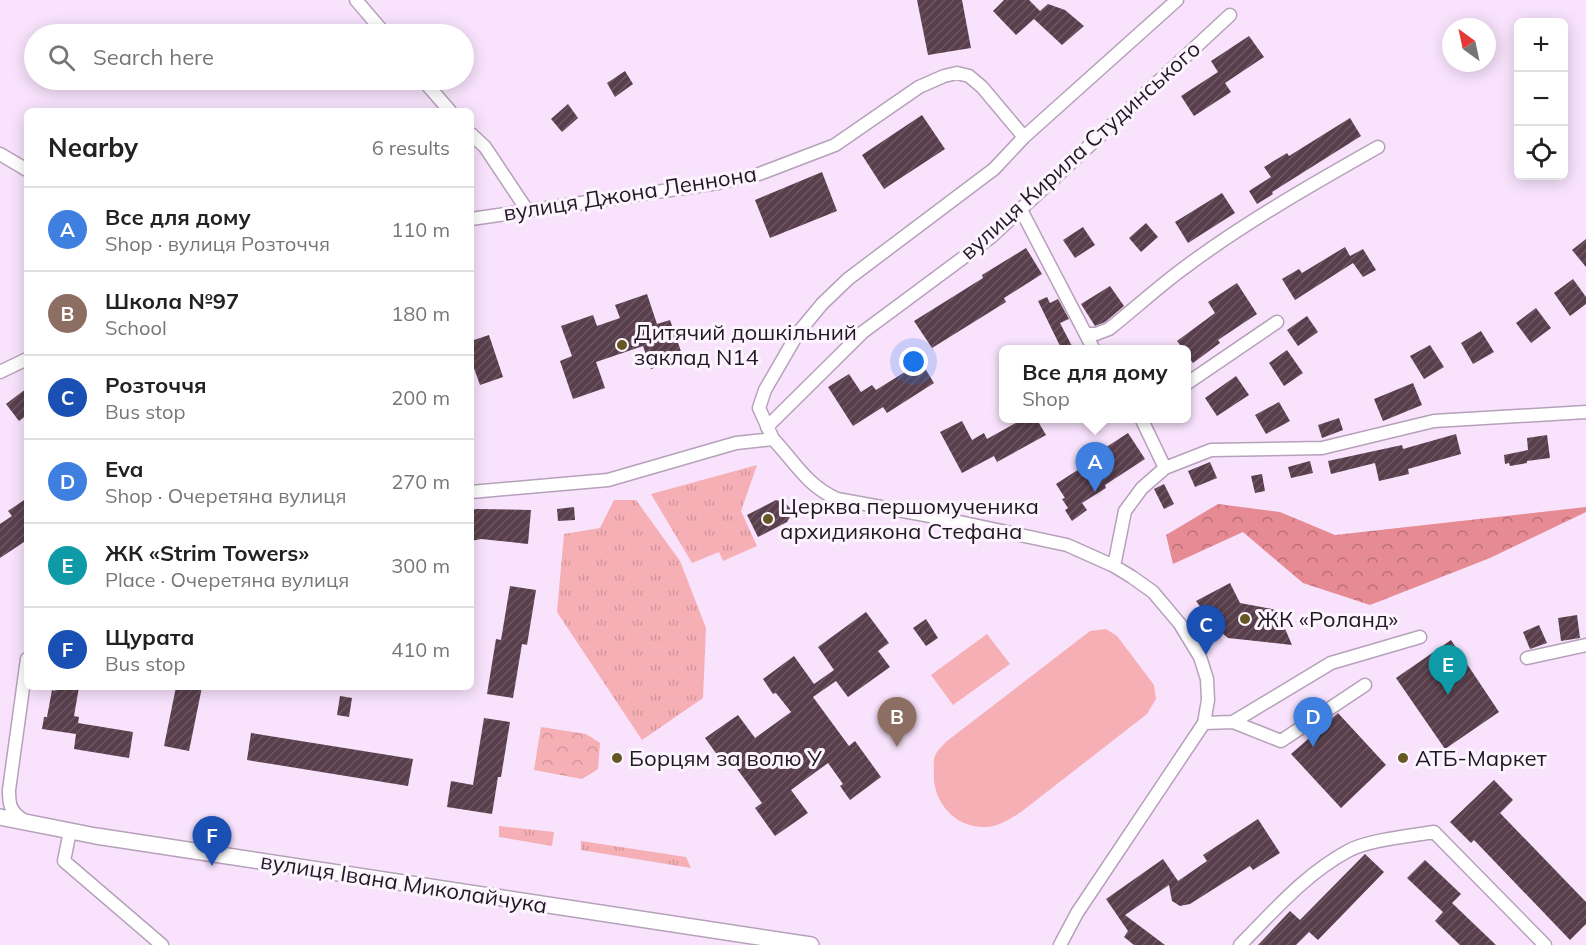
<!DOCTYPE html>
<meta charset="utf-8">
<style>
:root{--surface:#fff;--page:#f6f6f6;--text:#222;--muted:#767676;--line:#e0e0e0;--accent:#2563eb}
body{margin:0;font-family:Mulish,sans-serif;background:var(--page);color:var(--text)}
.controls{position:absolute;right:18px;top:18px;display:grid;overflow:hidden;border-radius:9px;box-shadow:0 3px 15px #0003}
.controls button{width:54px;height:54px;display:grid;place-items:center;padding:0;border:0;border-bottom:2px solid var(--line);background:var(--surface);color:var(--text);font:30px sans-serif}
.compass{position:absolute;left:1442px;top:18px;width:54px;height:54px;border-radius:50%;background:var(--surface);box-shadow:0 3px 15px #0003;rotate:327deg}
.you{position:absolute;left:914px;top:362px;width:21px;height:21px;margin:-15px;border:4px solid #fff;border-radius:50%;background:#1a73e8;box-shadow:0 0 0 9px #1a73e833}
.badge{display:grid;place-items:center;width:39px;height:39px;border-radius:50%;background:var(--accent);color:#fff;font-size:20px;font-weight:700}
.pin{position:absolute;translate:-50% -50px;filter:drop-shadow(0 2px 3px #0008)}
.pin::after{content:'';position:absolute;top:32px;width:21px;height:18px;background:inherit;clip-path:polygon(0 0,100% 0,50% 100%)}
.popup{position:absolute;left:999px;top:345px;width:192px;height:78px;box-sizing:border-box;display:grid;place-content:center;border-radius:9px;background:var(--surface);filter:drop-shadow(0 2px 4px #0005);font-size:20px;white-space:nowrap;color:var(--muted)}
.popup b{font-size:22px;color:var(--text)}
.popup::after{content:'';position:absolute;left:50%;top:100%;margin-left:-12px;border:12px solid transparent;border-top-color:var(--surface)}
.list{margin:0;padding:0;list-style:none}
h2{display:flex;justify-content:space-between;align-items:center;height:78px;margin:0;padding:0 24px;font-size:26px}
h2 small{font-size:20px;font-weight:400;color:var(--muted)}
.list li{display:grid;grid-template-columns:39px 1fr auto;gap:18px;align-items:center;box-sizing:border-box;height:84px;padding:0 24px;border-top:2px solid var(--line)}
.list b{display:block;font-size:22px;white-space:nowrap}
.list p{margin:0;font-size:20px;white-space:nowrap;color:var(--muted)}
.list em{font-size:20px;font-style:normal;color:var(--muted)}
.icon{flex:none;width:33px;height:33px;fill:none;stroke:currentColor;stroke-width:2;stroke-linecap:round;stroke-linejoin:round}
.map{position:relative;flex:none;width:1586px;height:945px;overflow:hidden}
.search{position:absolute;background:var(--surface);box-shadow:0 3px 15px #0003;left:24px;top:24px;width:450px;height:66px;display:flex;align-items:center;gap:15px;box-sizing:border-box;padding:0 21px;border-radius:33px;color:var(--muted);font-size:22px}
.panel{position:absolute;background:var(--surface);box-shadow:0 3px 15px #0003;left:24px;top:108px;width:450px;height:582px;border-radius:9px}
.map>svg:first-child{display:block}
.grass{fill:url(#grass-tufts)}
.forest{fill:url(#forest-crowns)}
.park{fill:url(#park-crowns)}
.pitch{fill:#f5afb5}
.building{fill:url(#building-hatch)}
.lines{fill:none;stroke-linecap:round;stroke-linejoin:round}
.minor-casing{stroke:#b6a1ba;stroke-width:15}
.tertiary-casing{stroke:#b6a1ba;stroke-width:18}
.minor{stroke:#fff;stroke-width:12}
.tertiary{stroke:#fff;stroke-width:15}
.poi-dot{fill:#665623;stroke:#fdf4ff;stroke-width:2}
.labels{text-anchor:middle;stroke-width:6;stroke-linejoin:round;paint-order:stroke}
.street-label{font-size:22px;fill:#201922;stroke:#fdf4ff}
.poi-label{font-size:22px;fill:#201922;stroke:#fdf4ff;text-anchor:start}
</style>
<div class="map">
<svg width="1586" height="945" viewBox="0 0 1586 945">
<defs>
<pattern id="grass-tufts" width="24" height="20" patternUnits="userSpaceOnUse" patternTransform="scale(1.5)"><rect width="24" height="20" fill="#f5afb5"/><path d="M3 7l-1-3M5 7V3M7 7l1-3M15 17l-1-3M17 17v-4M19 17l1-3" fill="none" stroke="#d2969b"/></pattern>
<pattern id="forest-crowns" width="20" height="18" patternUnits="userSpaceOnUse" patternTransform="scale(1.5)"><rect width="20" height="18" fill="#e68a94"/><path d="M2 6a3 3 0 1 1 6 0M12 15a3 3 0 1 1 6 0" fill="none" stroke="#ba7078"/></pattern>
<pattern id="park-crowns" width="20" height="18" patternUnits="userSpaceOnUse" patternTransform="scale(1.5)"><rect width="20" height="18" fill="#f5afb5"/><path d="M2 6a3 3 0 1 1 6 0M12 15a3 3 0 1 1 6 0" fill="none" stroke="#d2969b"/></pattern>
<pattern id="building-hatch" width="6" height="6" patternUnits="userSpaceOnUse" patternTransform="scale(1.5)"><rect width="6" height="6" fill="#593f4c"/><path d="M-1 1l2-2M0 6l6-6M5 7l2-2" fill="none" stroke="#6d5863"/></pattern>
</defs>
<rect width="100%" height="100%" fill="#f8e2fc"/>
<path class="grass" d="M757 465 741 511 757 546 723 561 719 552 692 563 651 494Z
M614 500H636L680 561 706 628 703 698 642 740 557 612 564 534 600 528Z
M499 826 554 832 552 846 499 837Z
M581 841 686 857 691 868 581 850Z"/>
<path class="forest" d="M1218 504 1280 512 1335 535 1586 507V512L1490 558 1370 605 1303 583 1243 532 1173 564 1166 535Z"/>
<path class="park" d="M541 727 586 734 600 743 598 769 582 779 534 770Z"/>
<path class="pitch" d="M1106 629 1117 636 1154 685 1156 699 1147 714 1021 812C1010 819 999 826 987 827 954 829 931 800 934 770 934 766 933 759 935 756 937 751 943 745 947 741L1090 631Z
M987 634 1010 664 953 705 931 675Z"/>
<path class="building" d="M917 0H962L971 48 928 55Z
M1004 0H1029L1040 11 1048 4 1065 10 1084 26 1062 45 1034 19 1016 35 993 11Z
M1249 36 1264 57 1225 83 1231 92 1194 116 1181 96 1218 72 1211 61Z
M625 71 633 84 615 97 607 83Z
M568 104 578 118 562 132 551 119Z
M922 115 945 149 884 189 862 155Z
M1350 118 1361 136 1272 192 1273 194 1257 204 1249 191 1271 177 1264 167 1287 153 1289 156Z
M822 172 837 211 770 238 755 200Z
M1222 193 1235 213 1188 243 1175 222Z
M1146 223 1158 237 1141 252 1129 238Z
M1083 227 1095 245 1075 258 1063 240Z
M1586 239V267L1572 250Z
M1345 247 1350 256 1363 249 1376 270 1363 277 1353 263 1295 300 1282 279 1299 269 1302 273Z
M1026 248 1042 274 1004 298 1006 302 932 348 914 321 983 278 982 275Z
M1573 279 1586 297V304L1570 316 1554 293Z
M1237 283 1257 314 1218 340 1220 343 1193 363 1186 354V350H1184L1177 341 1215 313 1208 302Z
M1110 286 1124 306 1105 322 1095 326 1081 304Z
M647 294 657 324 670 320 683 357 651 369 643 346 596 362 605 388 573 399 560 361 572 356 561 326 593 315 597 326 620 318 615 305Z
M1047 297 1050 303 1058 299 1069 319 1060 323 1074 350H1062L1038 301Z
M1536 308 1551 328 1531 343 1516 323Z
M1307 316 1318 332 1298 346 1287 330Z
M1481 331 1494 352 1473 364 1461 343Z
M489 335 503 377 480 385 471 360V341Z
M1430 345 1444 367 1424 379 1410 356Z
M1287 350 1303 373 1284 386 1269 363Z
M921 362 934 383 887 413 883 407 853 426 828 387 849 374 861 392 872 385 876 390Z
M1236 376 1249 395 1217 416 1205 398Z
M1413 383 1422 405 1383 421 1374 399Z
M27 388V415L19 421 6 404Z
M1279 402 1290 421 1266 434 1255 415Z
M1025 418H1036L1046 435 997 462 994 456 962 473 940 432 962 421 972 440 984 433 987 439Z
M1339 418 1343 430 1322 438 1318 425Z
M1128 433 1145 459 1105 485 1106 488 1082 503 1087 510 1072 521 1065 510 1068 508 1062 499 1065 498 1056 484 1090 462 1088 459Z
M1456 434 1461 454 1408 469 1409 474 1379 481 1375 463 1331 474 1328 461 1402 445 1403 449Z
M1547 435 1550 458 1527 461V463L1510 466 1509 463 1505 464 1504 455 1528 450 1527 438Z
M1310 461 1313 473 1291 478 1288 467Z
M1210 462 1217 478 1195 487 1188 471Z
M1262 474 1265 491 1255 493 1251 476Z
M1164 484 1174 504 1164 509 1154 489Z
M27 498V540L0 558V524L12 516 8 511Z
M776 500 784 502 790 508 791 515 787 522 758 537 747 515Z
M574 507 575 520 558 521 557 509Z
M477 509 531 510 528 544 481 539 471 541V510Z
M1230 583 1240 603 1277 610 1292 645 1228 638 1216 628 1196 601Z
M510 586 536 590 527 645 522 644 513 698 487 694 496 639 501 640Z
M866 612 889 643 878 651 890 667 848 697 836 681 813 697 849 746 855 741 881 777 850 800 840 786 843 784 828 763 791 790 808 813 775 836 755 808 762 803 732 762 726 767 705 738 738 715 755 738 791 712 776 693 773 694 763 679 794 656 814 684 834 670 818 647Z
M1577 615 1580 638 1561 641 1558 618Z
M926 619 938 638 926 646 913 628Z
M1539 625 1547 643 1530 649 1523 632Z
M1451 640 1499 712 1445 749 1396 678Z
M56 687H79L74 716 79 717 78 723 133 732 129 758 74 749 76 734 42 729 44 717H47L52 690 55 691Z
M176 687H202L189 751 164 746Z
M340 696 352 698 349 717 337 715Z
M1338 713 1386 765 1341 808 1291 754Z
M484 718 510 722 501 777H498L492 814 447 807 451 781 473 785Z
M251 733 413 759 408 786 247 760Z
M1494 780 1513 800 1500 813 1586 902V924L1570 940 1474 840 1471 843 1450 822Z
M1258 819 1280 853 1253 870 1250 866 1190 904 1180 906 1172 901 1169 885 1125 915 1165 945H1134L1124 937 1128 931 1106 899 1163 859 1178 881 1207 861 1203 855Z
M1365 854 1384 872 1318 940 1309 932 1296 945H1258L1290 911 1300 920Z
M1425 860 1461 894 1452 903 1496 945H1460L1435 921 1443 912 1407 878Z"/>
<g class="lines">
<defs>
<path id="minor" d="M356 0 385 34
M423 80 450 111
M471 134 485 147 527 210
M0 154 27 170
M1020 208 1094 350
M471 219 718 183 759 174 835 145 919 87 944 76 957 73 969 76 982 87 1024 137
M1086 334H1096L1109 329C1133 310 1156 289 1180 271 1242 224 1311 185 1378 147
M0 372 27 359
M1186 384 1277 322
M1141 418 1165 468
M767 427 863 332 991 237 1230 15
M773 439 759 408 765 390 798 333 822 304 848 279 994 169 1024 137 1177 0
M471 492 608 480 736 443 773 439C795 462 806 485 837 499L936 517 1067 545 1114 566 1132 577 1153 592 1180 624 1200 657 1207 679 1208 700 1204 723 1077 913 1060 945
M1114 566 1125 511 1142 488 1165 468 1211 450 1322 448 1434 421 1586 412
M1527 658 1586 645
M1233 722 1281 741 1365 685
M1204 723 1233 722 1331 663 1420 637
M23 820C10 811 9 805 9 790L27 659
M70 831 64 861 162 945
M1240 945C1273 912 1305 874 1348 851 1368 840 1410 836 1434 832L1545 945"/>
<path id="tertiary" d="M0 817 96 836 811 945"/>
</defs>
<use href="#minor" class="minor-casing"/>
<use href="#tertiary" class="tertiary-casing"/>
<use href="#minor" class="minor"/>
<use href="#tertiary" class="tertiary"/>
</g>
<g class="poi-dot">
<circle cx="622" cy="345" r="6"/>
<circle cx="768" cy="519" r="6"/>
<circle cx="1245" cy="619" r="6"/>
<circle cx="617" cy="758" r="6"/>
<circle cx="1403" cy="758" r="6"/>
</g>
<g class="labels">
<g class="street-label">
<text transform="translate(1080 150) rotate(-42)" y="8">вулиця Кирила Студинського</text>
<text transform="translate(630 193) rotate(-9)" y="8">вулиця Джона Леннона</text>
<text transform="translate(404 883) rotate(9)" y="8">вулиця Івана Миколайчука</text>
</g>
<g class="poi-label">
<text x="634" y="340">Дитячий дошкільний<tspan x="634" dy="25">заклад N14</tspan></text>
<text x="780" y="514">Церква першомученика<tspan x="780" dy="25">архидиякона Стефана</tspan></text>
<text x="1257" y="627">ЖК «Роланд»</text>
<text x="629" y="766">Борцям за волю У</text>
<text x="1415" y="766">АТБ-Маркет</text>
</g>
</g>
</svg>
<div class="controls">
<button>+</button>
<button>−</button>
<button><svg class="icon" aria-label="locate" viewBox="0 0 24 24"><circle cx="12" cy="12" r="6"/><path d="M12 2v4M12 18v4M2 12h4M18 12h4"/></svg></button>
</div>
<svg class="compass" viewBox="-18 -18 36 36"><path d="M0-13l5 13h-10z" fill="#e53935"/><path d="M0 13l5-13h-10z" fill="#767676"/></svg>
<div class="you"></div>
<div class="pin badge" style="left:1095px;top:492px;background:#3f7fe0">A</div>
<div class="popup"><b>Все для дому</b>Shop</div>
<div class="pin badge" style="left:897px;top:747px;background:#8d6e63">B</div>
<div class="pin badge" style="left:1206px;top:655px;background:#1a4fb4">C</div>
<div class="pin badge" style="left:1313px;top:747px;background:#3f7fe0">D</div>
<div class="pin badge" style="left:1448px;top:695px;background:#0f9aa8">E</div>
<div class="pin badge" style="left:212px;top:866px;background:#1a4fb4">F</div>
<div class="search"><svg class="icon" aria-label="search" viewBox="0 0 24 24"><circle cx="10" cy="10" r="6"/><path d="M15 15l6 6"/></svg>Search here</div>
<section class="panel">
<h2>Nearby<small>6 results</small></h2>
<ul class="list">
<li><span class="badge" style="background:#3f7fe0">A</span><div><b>Все для дому</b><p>Shop · вулиця Розточчя</p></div><em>110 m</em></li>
<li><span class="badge" style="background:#8d6e63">B</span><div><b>Школа №97</b><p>School</p></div><em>180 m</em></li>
<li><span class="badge" style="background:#1a4fb4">C</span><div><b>Розточчя</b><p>Bus stop</p></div><em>200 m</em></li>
<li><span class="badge" style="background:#3f7fe0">D</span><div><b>Eva</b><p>Shop · Очеретяна вулиця</p></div><em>270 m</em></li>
<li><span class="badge" style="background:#0f9aa8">E</span><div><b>ЖК «Strim Towers»</b><p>Place · Очеретяна вулиця</p></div><em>300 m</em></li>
<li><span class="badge" style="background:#1a4fb4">F</span><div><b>Щурата</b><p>Bus stop</p></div><em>410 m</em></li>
</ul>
</section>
</div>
